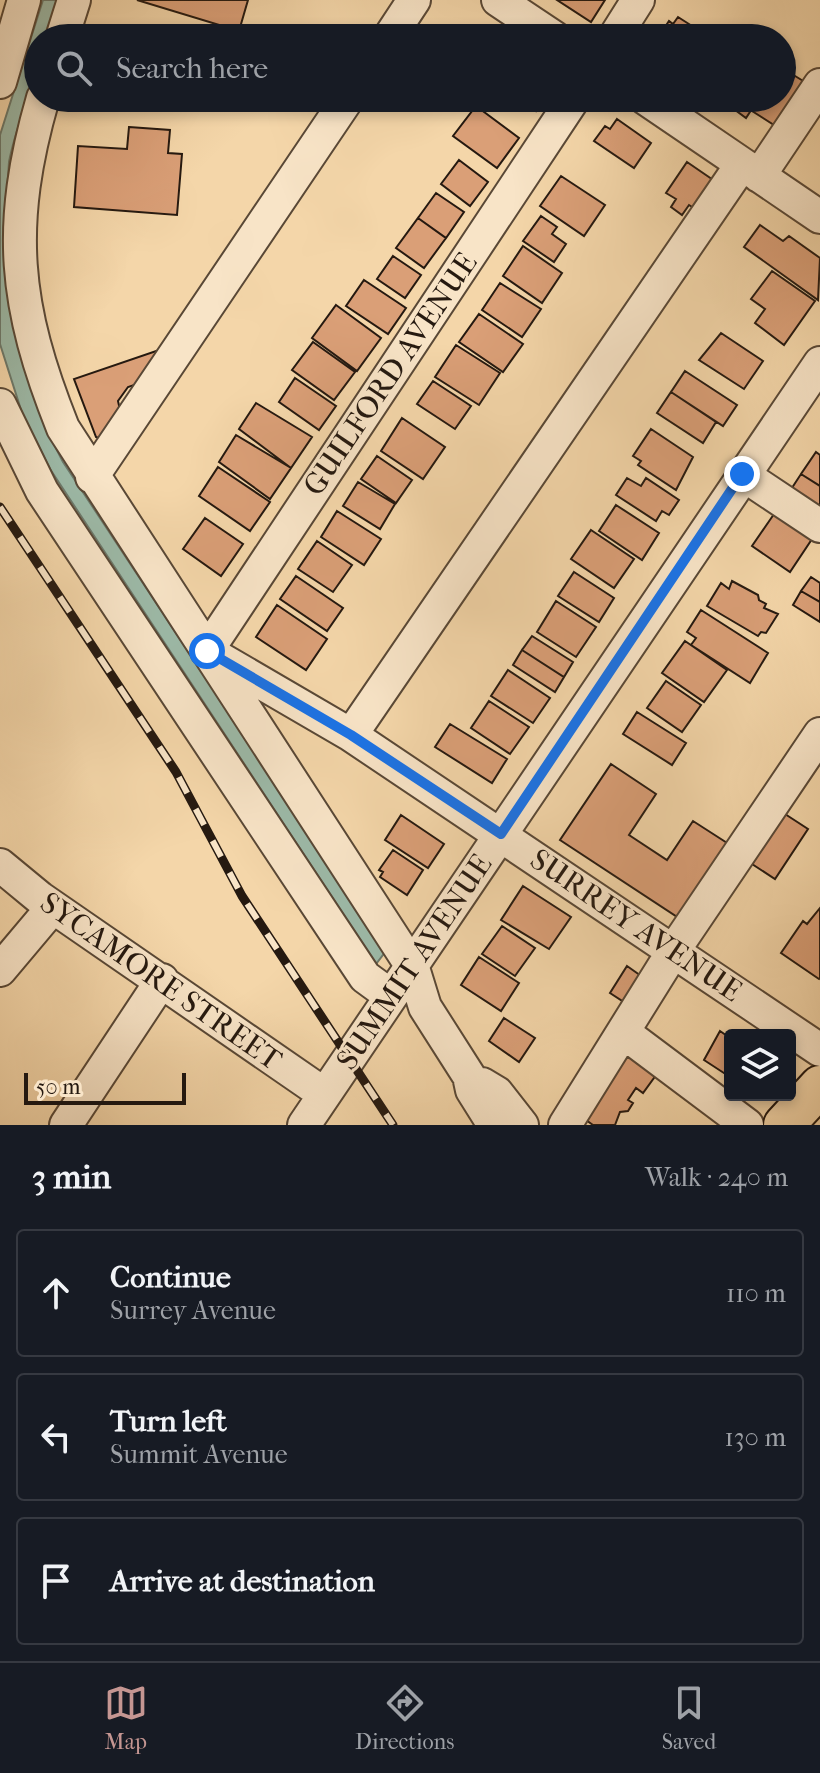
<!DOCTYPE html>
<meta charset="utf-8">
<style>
:root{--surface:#171b24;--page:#20242c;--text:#f1f3f6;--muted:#9ea1a6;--line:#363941;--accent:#c59692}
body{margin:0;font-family:"IM FELL French Canon",serif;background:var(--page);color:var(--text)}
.controls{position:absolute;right:24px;bottom:24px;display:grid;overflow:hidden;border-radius:8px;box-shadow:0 4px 12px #0003}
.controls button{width:72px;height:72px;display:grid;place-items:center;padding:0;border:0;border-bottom:2px solid var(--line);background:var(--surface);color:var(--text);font:40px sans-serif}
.scale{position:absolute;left:24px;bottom:20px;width:162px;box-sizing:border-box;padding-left:8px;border:4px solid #251910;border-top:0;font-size:22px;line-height:28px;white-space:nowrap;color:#251910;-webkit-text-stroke:6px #f8e4c7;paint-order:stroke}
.stop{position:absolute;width:24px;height:24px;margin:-18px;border:6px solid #1a73e8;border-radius:50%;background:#fff}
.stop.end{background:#1a73e8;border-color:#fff;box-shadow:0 2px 8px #0008}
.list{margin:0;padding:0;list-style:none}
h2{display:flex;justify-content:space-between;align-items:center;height:104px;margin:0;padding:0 32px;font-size:34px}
h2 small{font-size:26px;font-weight:400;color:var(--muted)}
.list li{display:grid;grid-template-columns:52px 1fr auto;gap:24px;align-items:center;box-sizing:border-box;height:128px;margin:0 16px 16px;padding:0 16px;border:2px solid var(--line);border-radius:8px}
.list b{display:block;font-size:30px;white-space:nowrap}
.list p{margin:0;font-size:26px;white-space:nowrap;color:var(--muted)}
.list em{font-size:26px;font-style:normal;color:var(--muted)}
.icon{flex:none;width:44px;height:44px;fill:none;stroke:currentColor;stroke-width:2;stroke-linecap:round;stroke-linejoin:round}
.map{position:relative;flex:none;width:820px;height:1125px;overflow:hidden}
.search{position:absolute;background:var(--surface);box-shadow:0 4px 12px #0003;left:24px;right:24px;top:24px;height:88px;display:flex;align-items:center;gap:20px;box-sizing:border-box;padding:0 28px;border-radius:44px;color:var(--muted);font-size:30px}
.sheet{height:536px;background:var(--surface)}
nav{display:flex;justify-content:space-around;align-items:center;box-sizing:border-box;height:112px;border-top:2px solid var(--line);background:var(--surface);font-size:22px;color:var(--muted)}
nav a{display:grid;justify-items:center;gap:4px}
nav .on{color:var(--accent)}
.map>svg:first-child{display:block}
.water{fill:#9cb9a7;stroke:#6c796b;stroke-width:2}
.building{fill:#da9f77;stroke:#251910;stroke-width:2}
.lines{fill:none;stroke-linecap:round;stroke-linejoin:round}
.minor-casing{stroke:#594836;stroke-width:36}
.major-casing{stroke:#251910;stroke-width:44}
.minor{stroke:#f8e4c7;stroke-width:32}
.major{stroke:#f4d6a9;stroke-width:40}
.rail-casing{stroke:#251910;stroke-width:9}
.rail{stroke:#f8e4c7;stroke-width:6;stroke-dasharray:18;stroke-linecap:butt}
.route{stroke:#1a73e8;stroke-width:10}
.labels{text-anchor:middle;stroke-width:6;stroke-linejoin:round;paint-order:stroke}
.street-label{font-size:30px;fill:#251910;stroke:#f8e4c7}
</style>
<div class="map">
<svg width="820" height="1125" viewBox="0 0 820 1125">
<rect width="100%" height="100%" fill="#f4d6a9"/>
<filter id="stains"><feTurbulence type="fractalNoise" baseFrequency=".0025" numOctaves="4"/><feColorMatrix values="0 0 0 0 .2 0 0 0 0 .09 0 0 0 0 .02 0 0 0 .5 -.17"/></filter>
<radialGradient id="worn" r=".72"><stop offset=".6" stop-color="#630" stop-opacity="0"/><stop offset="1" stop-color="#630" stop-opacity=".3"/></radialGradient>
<path class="water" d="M43 0H58L46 38H38C38 81 17 120 9 162 0 266 12 370 63 462L386 951 376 964 50 469 23 416 0 344V135Z"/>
<path class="building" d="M137 0H248L239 31Z
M557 0H605L591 22Z
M678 17 709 37 708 38 659 36 669 21 673 24Z
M782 68 813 87 785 132 752 111 760 98H782Z
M519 98H546L536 111Z
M719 98H759L746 118Z
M476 106 519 138 497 168 453 136Z
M617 119 651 143 634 168 594 141 605 126 610 129Z
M129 127 170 130 168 153 182 154 177 215 74 207 78 146 127 149Z
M459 160 488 182 470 206 441 184Z
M687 162 719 184 700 212 689 205 682 215 671 207 676 199 666 193Z
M561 176 605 205 584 236 540 206Z
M436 193 464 212 446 238 418 218Z
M541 216 557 227 552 234 566 244 554 262 523 241Z
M418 218 446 238 424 268 396 248Z
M760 225 783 241 789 236 820 258 818 300 744 247Z
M523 246 562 273 542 303 503 276Z
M393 256 421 275 405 298 377 279Z
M772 271 815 301 784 345 755 323 765 309 751 299Z
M364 280 406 308 388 334 346 306Z
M500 283 541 309 522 337 482 310Z
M336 305 381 338 357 371 312 338Z
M479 314 523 344 503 372 459 342Z
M721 333 763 361 744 389 699 360Z
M313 342 355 372 334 400 292 370Z
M456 345 500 373 479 405 435 377Z
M165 348 149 380 128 387 118 401 122 419 105 441 96 437 74 379Z
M685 371 737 405 723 426 671 392Z
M295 378 336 406 319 430 279 402Z
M433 381 471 406 455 429 417 404Z
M671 392 716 422 703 443 657 413Z
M256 403 312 437 291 468 239 429Z
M402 418 445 447 423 479 381 451Z
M651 429 693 457 676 490 638 465 641 461 633 456Z
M236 435 291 468 270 499 219 462Z
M816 452 820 455V486L801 474Z
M377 456 412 480 396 503 361 479Z
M218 467 270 502 250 531 199 496Z
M801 474 820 486V516L788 494Z
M627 478 641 486 646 478 679 500 669 515 662 511 656 521 616 495Z
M358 482 395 504 380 529 343 506Z
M616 505 659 533 642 560 599 531Z
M337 511 381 539 364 565 321 537Z
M774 514 812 539 790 572 752 546Z
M205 518 243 544 221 576 183 549Z
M591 530 634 559 614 588 571 559Z
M317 541 352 565 333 592 298 569Z
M574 572 614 598 599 622 558 596Z
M296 576 343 608 327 631 280 599Z
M811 577 820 583V602L801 591Z
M732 581 758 595 759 600 766 604 764 608 778 614 766 633 761 632 758 636 707 606 721 583 729 589Z
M801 591 820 602V622L793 605Z
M556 601 596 627 576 657 537 632Z
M277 605 327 639 306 670 256 637Z
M701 610 768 653 750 683 691 645 696 638 687 632Z
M532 636 573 662 564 677 522 650Z
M685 641 727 670 704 702 662 673Z
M522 650 564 677 555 692 513 665Z
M508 670 550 698 533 723 491 696Z
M666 681 701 705 682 732 647 708Z
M489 701 529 727 510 754 471 728Z
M637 712 686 743 672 765 623 734Z
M450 724 507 759 492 783 435 747Z
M611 764 656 794 629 835 667 860 693 821 738 850 688 924 560 840Z
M785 814 808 829 775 879 752 864Z
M401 815 444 844 428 868 385 840Z
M393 850 423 870 407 895 380 877 383 872 379 870Z
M523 886 571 917 549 949 501 920Z
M820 908V978L819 979 781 953 803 921 807 924Z
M502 926 535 948 515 976 482 954Z
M479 957 519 983 501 1011 461 985Z
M627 966 644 978 627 1004 610 993Z
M504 1018 535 1038 519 1062 489 1041Z
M720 1031 730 1038V1077L704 1060Z
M625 1048 659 1071 643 1093 636 1088 628 1100 633 1103 628 1111 620 1112 615 1125H593L579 1115Z"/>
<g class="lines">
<defs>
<path id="minor" d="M498 0 555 38
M62 38 74 0
M389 38 414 0
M614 38 638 0
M0 82 24 0
M43 98C6 226 14 306 63 428L413 968 425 1007 469 1076 472 1090 494 1125
M574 98 207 651 351 735 820 1050
M645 98 820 217
M759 176 820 85
M0 405 42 491 365 977 391 996
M742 474 820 526
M92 477 348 98
M351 735 742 164
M0 865 40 898 324 1094
M0 970 53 907
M623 1032 747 1125
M482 1084 497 1093 522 1125
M66 1125 162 980
M304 1125 820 363
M565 1125 674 950 820 734"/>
<path id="major" d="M784 1125 820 1086"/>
</defs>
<use href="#minor" class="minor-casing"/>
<use href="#major" class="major-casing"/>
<use href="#minor" class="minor"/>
<use href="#major" class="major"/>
<defs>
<path id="rail" d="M0 507 176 772 242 896 393 1125"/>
</defs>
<use href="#rail" class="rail-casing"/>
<use href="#rail" class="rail"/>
</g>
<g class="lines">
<path class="route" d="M207 651 351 735 501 834 742 474"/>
</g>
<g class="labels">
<g class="street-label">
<text transform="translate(390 374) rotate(-56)" y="10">GUILFORD AVENUE</text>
<text transform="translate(636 925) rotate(34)" y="10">SURREY AVENUE</text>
<text transform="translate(414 962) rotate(-56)" y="10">SUMMIT AVENUE</text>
<text transform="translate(161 981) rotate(35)" y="10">SYCAMORE STREET</text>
</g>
</g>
<rect width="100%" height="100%" filter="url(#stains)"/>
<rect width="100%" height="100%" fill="url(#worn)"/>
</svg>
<div class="controls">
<button><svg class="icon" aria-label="layers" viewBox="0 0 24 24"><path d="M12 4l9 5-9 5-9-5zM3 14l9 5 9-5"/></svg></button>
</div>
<div class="scale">50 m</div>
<div class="stop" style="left:207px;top:651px"></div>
<div class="stop end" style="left:742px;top:474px"></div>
<div class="search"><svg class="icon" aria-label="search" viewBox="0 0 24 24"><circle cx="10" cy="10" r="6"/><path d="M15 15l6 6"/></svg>Search here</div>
</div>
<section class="sheet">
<h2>3 min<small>Walk · 240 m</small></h2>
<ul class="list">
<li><svg class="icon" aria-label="ahead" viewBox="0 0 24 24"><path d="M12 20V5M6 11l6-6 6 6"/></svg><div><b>Continue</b><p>Surrey Avenue</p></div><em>110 m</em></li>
<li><svg class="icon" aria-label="left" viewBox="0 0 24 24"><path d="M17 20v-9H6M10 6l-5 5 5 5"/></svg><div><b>Turn left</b><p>Summit Avenue</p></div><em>130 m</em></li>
<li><svg class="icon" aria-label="arrive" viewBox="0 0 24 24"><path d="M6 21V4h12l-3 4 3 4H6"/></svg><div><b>Arrive at destination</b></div></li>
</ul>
</section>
<nav>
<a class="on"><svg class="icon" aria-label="map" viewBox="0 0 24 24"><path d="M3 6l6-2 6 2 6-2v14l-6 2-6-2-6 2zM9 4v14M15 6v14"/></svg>Map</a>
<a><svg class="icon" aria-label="directions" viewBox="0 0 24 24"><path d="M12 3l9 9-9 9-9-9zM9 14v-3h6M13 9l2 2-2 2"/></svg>Directions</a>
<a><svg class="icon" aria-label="saved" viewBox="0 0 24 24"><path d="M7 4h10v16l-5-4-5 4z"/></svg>Saved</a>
</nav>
